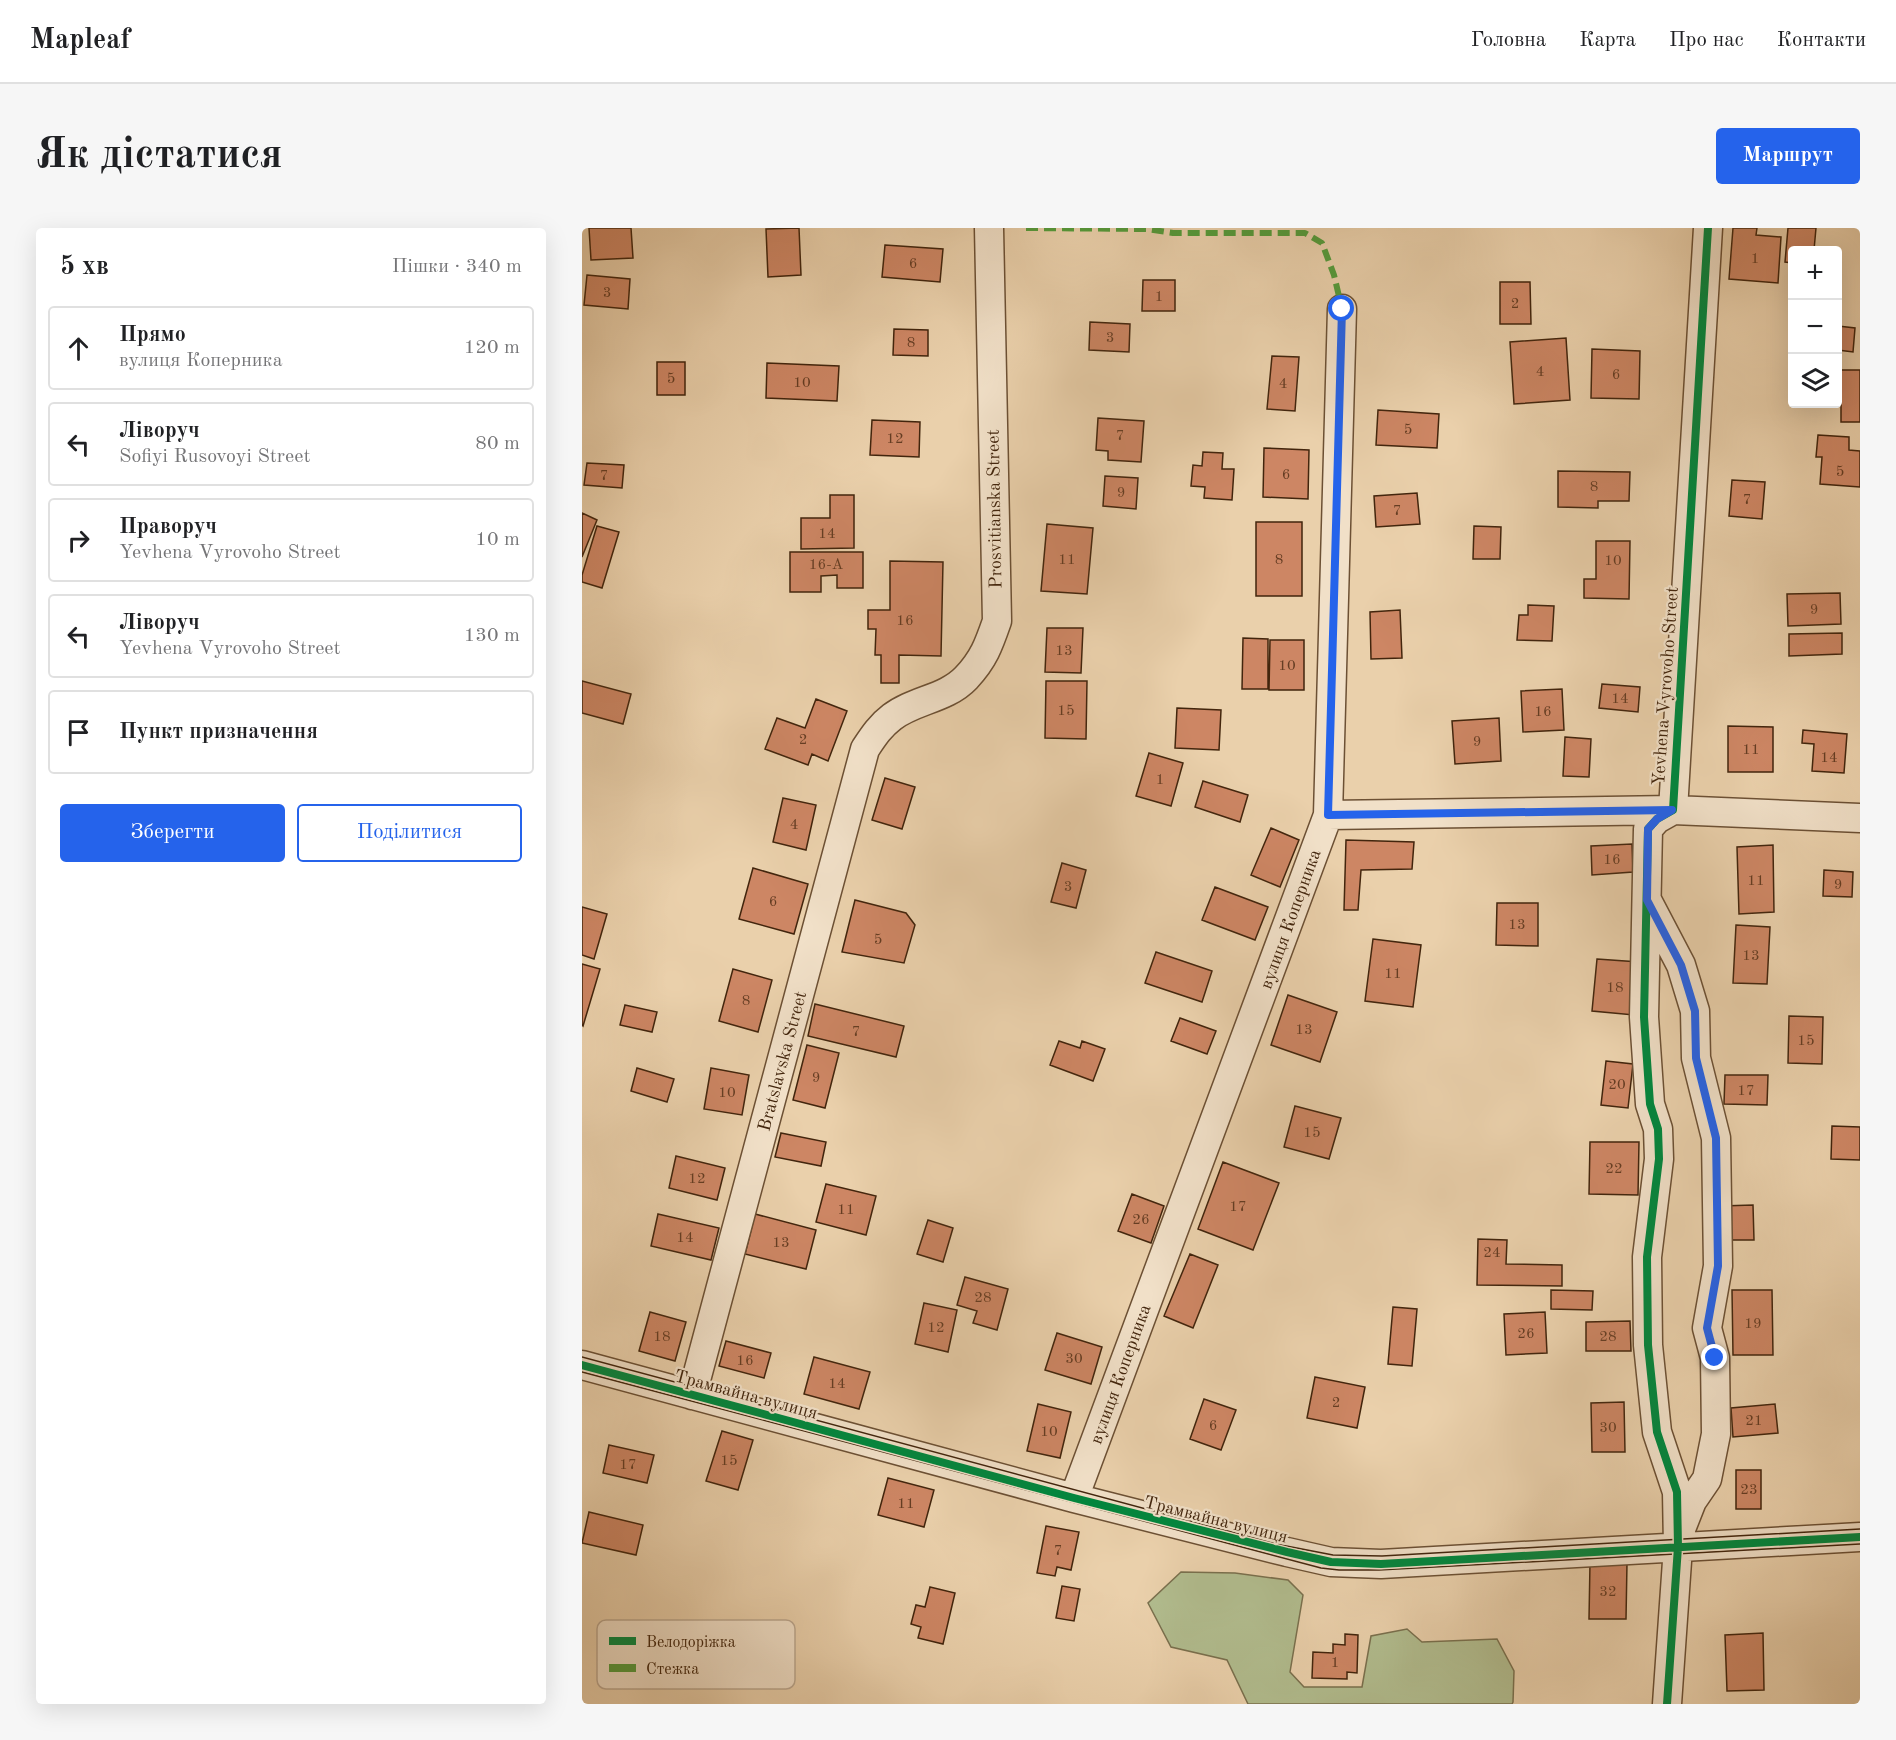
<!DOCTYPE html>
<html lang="uk">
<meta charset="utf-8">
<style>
:root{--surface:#fff;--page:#f6f6f6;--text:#202124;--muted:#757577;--line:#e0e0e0;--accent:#2563eb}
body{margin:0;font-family:"Old Standard TT",serif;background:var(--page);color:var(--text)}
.controls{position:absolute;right:18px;top:18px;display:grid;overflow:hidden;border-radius:6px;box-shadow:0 6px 24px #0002}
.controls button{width:54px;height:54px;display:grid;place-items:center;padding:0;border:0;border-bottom:2px solid var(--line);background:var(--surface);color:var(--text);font:30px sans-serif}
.stop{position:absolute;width:18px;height:18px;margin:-14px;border:4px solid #2563eb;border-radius:50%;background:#fff}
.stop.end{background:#2563eb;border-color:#fff;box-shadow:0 2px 6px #0008}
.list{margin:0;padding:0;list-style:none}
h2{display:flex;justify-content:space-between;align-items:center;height:78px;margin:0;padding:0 24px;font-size:26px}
h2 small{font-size:20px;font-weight:400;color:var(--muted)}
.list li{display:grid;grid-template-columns:39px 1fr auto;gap:18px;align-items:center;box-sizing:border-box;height:84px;margin:0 12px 12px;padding:0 12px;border:2px solid var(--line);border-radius:6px}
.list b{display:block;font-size:22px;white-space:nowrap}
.list p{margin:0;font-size:20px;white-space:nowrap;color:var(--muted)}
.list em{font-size:20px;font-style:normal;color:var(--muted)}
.actions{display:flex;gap:12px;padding:18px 24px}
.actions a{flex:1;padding:14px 0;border:2px solid var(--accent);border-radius:6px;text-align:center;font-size:21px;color:var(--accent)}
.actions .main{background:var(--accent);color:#fff}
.icon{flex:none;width:33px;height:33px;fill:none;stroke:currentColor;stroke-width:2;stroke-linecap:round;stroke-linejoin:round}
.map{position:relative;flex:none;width:1278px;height:1476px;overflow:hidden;border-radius:6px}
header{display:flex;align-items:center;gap:36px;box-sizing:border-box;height:84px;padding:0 30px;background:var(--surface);border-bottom:2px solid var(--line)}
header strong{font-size:28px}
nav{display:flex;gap:33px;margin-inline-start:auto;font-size:21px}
.intro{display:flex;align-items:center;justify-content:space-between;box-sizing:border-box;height:144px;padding:0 36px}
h1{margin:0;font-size:42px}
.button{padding:15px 27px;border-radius:6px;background:var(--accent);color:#fff;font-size:21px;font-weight:700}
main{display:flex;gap:36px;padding:0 36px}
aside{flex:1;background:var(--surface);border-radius:6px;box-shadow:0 6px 24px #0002}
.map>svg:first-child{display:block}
.green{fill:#b1bc8e;stroke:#7a704e;stroke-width:1.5}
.building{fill:#cd8664;stroke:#42250d;stroke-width:1.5}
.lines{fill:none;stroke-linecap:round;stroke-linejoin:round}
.street-casing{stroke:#6c5034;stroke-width:31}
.street{stroke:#f1e0c8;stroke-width:28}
.tram{stroke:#42250d;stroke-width:1.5}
.quiet{stroke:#549b3b;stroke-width:6;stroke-dasharray:12 6;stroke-linecap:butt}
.cycleway-casing{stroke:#f1e0c8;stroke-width:11}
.cycleway{stroke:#00873e;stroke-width:8}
.route{stroke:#2563eb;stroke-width:8}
.labels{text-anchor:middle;stroke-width:4.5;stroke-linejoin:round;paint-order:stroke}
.number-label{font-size:15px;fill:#653d23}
.street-label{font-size:18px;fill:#42250d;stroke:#f1e0c8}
.key{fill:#f1e0c8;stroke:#bca890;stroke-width:1.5}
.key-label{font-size:16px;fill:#42250d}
</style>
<header>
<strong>Mapleaf</strong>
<nav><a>Головна</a><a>Карта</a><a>Про нас</a><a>Контакти</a></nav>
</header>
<div class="intro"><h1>Як дістатися</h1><a class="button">Маршрут</a></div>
<main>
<aside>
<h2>5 хв<small>Пішки · 340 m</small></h2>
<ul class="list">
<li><svg class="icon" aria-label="ahead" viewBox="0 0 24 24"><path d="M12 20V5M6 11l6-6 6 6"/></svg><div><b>Прямо</b><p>вулиця Коперника</p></div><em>120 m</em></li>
<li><svg class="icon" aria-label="left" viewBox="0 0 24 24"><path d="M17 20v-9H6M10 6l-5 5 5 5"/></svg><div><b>Ліворуч</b><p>Sofiyi Rusovoyi Street</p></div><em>80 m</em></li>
<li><svg class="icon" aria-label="right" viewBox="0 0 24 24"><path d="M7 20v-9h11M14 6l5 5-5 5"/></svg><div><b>Праворуч</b><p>Yevhena Vyrovoho Street</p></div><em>10 m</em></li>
<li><svg class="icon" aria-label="left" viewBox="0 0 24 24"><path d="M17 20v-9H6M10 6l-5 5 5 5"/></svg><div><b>Ліворуч</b><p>Yevhena Vyrovoho Street</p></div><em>130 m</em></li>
<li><svg class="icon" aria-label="arrive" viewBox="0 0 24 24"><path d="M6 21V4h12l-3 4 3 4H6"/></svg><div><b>Пункт призначення</b></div></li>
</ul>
<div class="actions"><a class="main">Зберегти</a><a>Поділитися</a></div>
</aside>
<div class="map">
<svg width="1278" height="1476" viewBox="0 0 1278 1476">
<rect width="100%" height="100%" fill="#ead0ab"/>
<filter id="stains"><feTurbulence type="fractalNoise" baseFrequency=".00333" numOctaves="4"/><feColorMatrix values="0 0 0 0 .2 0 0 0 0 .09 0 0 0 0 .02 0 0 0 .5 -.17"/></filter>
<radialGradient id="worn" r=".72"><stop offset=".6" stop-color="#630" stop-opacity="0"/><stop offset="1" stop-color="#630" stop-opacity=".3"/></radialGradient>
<path class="green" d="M599 1344 653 1345 706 1352 721 1367 708 1444 722 1459H780L789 1408 825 1401 840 1414 915 1411 932 1443 931 1474 930 1476H666L645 1432 589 1419 566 1375Z"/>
<path class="building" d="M7 0H49L51 30 9 32Z
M217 0 219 47 186 49 184 1Z
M1151 0H1175L1174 7 1199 9 1196 55 1147 51Z
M1206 0H1234L1232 22H1210V35L1203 34Z
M303 17 361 21 358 54 300 49Z
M5 47 48 51 46 81 2 77Z
M561 52H593V83H560Z
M918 54H948L949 96H918Z
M508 94 548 96 547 124 507 122Z
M1256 98 1273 100 1271 124 1256 122Z
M312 101 346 102V128L311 127Z
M984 110 988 172 932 176 928 114Z
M1010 121 1058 123 1057 171 1009 170Z
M690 128 717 129 713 183 685 181Z
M75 134H103V167H75Z
M185 135 257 138 255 173 184 170Z
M1259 142H1278V194H1259Z
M796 182 857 186 855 220 794 217Z
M516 190 562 193 559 234 526 232V223L514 222Z
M290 192 338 194 337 229 288 227Z
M1236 207 1267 209V222L1278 223V259L1238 256 1240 229H1234Z
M682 220 727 222 726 271 681 269Z
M621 224 641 225 640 241H652L650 272 622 270 623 259 609 258 611 237 620 238Z
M5 235 42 237 40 260 2 257Z
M976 243 1048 244 1047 273H1016V280L976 279Z
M523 248 556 250 554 281 521 278Z
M1150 252 1183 254 1180 291 1147 288Z
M835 265 838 296 794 299 792 268Z
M248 267H272V320L219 321V290H248Z
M0 285 15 292 0 329Z
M674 294H720V368H674Z
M465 296 511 300 505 366 459 363Z
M15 298 37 304 20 360 0 354V347Z
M892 298 919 299 918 331H891Z
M1014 313H1048L1047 371 1002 370V351H1014Z
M208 324H281V360H255V347L239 348V364H208Z
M308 333 361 334 359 428 317 427V455H299V427H293L294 401H286V382H308Z
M1258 365 1259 396 1206 398 1205 366Z
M946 377 972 378 970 413 935 412 937 387H946Z
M818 382 820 430 789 431 788 384Z
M465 400H501L499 445 463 444Z
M1260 405V426L1207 428V406Z
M661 410 686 411V461H660Z
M688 412H722V462H687Z
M0 453 49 466 41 496 0 485Z
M464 453H505L504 511 463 510Z
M1020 456 1058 459 1056 484 1017 480Z
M980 461 982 502 941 504 939 463Z
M234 471 265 483 246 533 230 526 226 537 183 521 195 490 223 500Z
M595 480 639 482 637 522 593 520Z
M917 490 919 533 873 536 870 493Z
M1146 498 1191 499V544H1146Z
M1221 502 1265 506 1262 545 1230 543 1232 516 1220 515Z
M983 509 1009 511 1007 549 981 548Z
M567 525 601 535 589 578 554 568Z
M303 550 333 559 320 601 290 592Z
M621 553 666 567 658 594 613 579Z
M201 570 234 577 224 622 191 614Z
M689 600 717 612 698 659 669 647Z
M764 612 832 614 830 641 779 642 776 682H762Z
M1050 616 1051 644 1010 647 1009 618Z
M1191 617 1192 684 1157 686 1155 619Z
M480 635 504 642 494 680 469 674Z
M171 640 226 656 212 706 157 691Z
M1242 642 1271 644 1270 669 1241 668Z
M633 659 686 679 673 712 620 692Z
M273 672 324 685 333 697 322 735 260 724Z
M915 675H956V718L914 717Z
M0 679 25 686 12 731 0 727Z
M1154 697 1188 699 1185 756 1151 755Z
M791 711 839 717 831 779 783 773Z
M574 724 630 743 620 774 563 755Z
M1015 731 1057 734 1052 787 1010 783Z
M0 736 18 741 1 798 0 797Z
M151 741 190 752 176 804 137 793Z
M706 767 755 784 738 834 689 817Z
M233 776 322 798 314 829 226 808Z
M43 777 75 784 70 804 38 797Z
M1207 788 1241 789 1240 836 1206 835Z
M598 790 634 803 625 826 589 813Z
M477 813 498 820 500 813 523 821 511 853 468 837Z
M225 817 257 825 243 880 211 872Z
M1024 833 1051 836 1046 880 1019 877Z
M55 840 92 851 85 874 49 863Z
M129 840 167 847 160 887 122 881Z
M1143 847H1186L1185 877 1142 876Z
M713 878 759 890 747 931 702 919Z
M1250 898 1278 899V932L1249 931Z
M199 905 244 914 239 938 193 929Z
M1008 914H1057L1056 967 1007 966Z
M94 928 143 940 135 972 87 960Z
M641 934 697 955 671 1022 616 1001Z
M244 956 294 968 284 1007 234 994Z
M550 966 582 978 569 1015 536 1003Z
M1171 977 1172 1012H1139V978Z
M76 986 137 1000 129 1032 69 1018Z
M173 986 234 1002 224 1041 163 1026Z
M346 992 371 1000 361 1034 335 1026Z
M896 1011 925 1012 924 1036 980 1037V1058L895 1057Z
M608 1026 636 1037 611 1100 582 1088Z
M383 1049 426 1061 415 1102 391 1095 395 1083 375 1077Z
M969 1062 1011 1063 1010 1082 969 1081Z
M1150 1062H1190L1191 1127H1151Z
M342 1075 375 1082 366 1124 333 1116Z
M811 1079 835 1081 830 1138 806 1136Z
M68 1084 104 1094 93 1133 57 1123Z
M963 1084 965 1125 924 1127 922 1086Z
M1048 1093 1049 1123H1004V1094Z
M475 1105 520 1119 509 1156 463 1142Z
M144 1113 189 1125 182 1150 137 1138Z
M232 1129 288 1144 277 1181 222 1166Z
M733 1149 783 1159 775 1200 725 1190Z
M622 1171 654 1182 639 1222 608 1211Z
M1042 1174 1043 1224H1010L1009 1175Z
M456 1176 489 1184 478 1230 445 1223Z
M1193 1176 1196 1205 1151 1209 1149 1180Z
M140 1203 171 1212 156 1262 124 1253Z
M27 1217 72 1227 65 1255 21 1245Z
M1154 1242H1179V1281H1154Z
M306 1250 352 1262 342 1299 296 1287Z
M7 1284 61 1297 54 1327 0 1315Z
M464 1298 497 1304 489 1342 475 1339 473 1348 455 1345Z
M1008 1335H1045L1044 1391H1007Z
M480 1358 498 1361 492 1393 474 1390Z
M348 1359 373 1365 361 1416 336 1410 339 1399 329 1396 334 1377 343 1379Z
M1181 1405 1182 1462 1145 1463 1143 1407Z
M763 1406 776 1407 775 1445 765 1444V1451L730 1450 731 1424 751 1425V1416L763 1417Z"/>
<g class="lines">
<defs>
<path id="street" d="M746 587 1091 582 1278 590
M1066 674 1099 737 1113 783 1114 830 1134 910 1136 1038 1125 1100 1133 1130 1134 1206 1125 1251 1110 1273 1099 1301
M0 1137 492 1270 705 1324 749 1334 799 1336 1278 1309
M110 1167 283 521C291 509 298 498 310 489 332 472 364 471 384 450 402 431 407 416 415 393L407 0
M492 1270 746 587 760 81
M1085 1476 1096 1319 1095 1264 1075 1204 1066 1117 1065 1029 1077 931 1076 901 1068 876 1062 789 1066 601 1075 591 1091 582 1126 0"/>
</defs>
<use href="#street" class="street-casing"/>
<use href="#street" class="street"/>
<path class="tram" d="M0 1129 694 1316 751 1327 800 1328 1278 1301
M0 1144 739 1340 757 1342H797L1278 1316"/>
<path class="quiet" d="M444 0 565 1 591 5H723L740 15 752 47 760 81"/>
<defs>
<path id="cycleway" d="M0 1137 492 1270 705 1324 749 1334 799 1336 1278 1309
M1085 1476 1096 1319 1095 1264 1075 1204 1066 1117 1065 1029 1077 931 1076 901 1068 876 1062 789 1066 601 1075 591 1091 582 1126 0"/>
</defs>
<use href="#cycleway" class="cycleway-casing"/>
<use href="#cycleway" class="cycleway"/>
</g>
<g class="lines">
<path class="route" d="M760 81 746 587 1090 582 1075 591 1066 601 1065 672 1099 737 1113 783 1114 830 1134 910 1136 1038 1125 1100 1133 1130"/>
</g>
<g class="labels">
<g class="number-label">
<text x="1173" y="35">1</text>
<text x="331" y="40">6</text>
<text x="25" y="69">3</text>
<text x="577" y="73">1</text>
<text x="933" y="80">2</text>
<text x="528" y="114">3</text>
<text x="329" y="119">8</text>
<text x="958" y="148">4</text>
<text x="1034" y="151">6</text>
<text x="89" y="155">5</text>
<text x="220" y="159">10</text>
<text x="701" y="160">4</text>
<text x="826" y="206">5</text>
<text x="538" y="212">7</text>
<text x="313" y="215">12</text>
<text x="1258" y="248">5</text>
<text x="704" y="251">6</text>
<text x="22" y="252">7</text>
<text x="1012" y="263">8</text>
<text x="539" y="269">9</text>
<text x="1165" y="276">7</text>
<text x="815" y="287">7</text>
<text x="245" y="310">14</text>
<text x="485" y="336">11</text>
<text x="697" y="336">8</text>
<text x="1031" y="337">10</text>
<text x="244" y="341">16-А</text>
<text x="1232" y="386">9</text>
<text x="323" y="397">16</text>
<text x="482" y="427">13</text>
<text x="705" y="442">10</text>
<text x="1038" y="475">14</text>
<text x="484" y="487">15</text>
<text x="961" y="488">16</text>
<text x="221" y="516">2</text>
<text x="895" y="518">9</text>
<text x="1169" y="526">11</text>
<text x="1247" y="534">14</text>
<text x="578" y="556">1</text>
<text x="212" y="601">4</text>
<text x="1030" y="636">16</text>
<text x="1174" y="657">11</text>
<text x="1256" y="661">9</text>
<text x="486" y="663">3</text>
<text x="191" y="678">6</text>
<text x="935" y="701">13</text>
<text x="296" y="716">5</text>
<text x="1169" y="732">13</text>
<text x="811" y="750">11</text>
<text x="1033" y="764">18</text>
<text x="164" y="777">8</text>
<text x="722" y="806">13</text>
<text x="274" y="808">7</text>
<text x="1224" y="817">15</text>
<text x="234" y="854">9</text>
<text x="1035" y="861">20</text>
<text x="1164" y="867">17</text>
<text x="145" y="869">10</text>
<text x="730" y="909">15</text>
<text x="1032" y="945">22</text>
<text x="115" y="955">12</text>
<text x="656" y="983">17</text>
<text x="264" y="986">11</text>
<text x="559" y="996">26</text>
<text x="103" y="1014">14</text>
<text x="199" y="1019">13</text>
<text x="910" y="1029">24</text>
<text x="401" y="1074">28</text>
<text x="1171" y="1100">19</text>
<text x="354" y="1104">12</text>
<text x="944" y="1110">26</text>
<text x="80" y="1113">18</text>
<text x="1026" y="1113">28</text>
<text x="492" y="1135">30</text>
<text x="163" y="1137">16</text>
<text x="255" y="1160">14</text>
<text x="754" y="1179">2</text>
<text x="1172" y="1197">21</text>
<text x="631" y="1202">6</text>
<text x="1026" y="1204">30</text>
<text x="467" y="1208">10</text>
<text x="147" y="1237">15</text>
<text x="46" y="1241">17</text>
<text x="1167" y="1266">23</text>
<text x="324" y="1280">11</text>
<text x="476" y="1327">7</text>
<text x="1026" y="1368">32</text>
<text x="753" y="1439">1</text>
</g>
<g class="street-label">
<text transform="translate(412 281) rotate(-91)" y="6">Prosvitianska Street</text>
<text transform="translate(1083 458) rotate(-86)" y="6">Yevhena Vyrovoho Street</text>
<text transform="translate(708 691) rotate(-70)" y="6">вулиця Коперника</text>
<text transform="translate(200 833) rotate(-75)" y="6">Bratslavska Street</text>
<text transform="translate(538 1146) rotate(-70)" y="6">вулиця Коперника</text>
<text transform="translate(164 1166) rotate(15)" y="6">Трамвайна вулиця</text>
<text transform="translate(634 1291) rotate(14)" y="6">Трамвайна вулиця</text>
</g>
</g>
<rect x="15" y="1392" width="198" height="69" rx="9" class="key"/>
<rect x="27" y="1409" width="27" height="8" fill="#00873e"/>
<rect x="27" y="1436" width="27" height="8" fill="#549b3b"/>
<g class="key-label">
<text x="64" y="1419">Велодоріжка</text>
<text x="64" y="1446">Стежка</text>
</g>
<rect width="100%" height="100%" filter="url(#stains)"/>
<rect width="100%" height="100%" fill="url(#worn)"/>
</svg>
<div class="controls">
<button>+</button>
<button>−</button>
<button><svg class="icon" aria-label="layers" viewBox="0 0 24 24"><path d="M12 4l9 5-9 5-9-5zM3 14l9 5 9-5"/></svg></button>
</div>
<div class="stop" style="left:760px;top:81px"></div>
<div class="stop end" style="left:1133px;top:1130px"></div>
</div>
</main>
